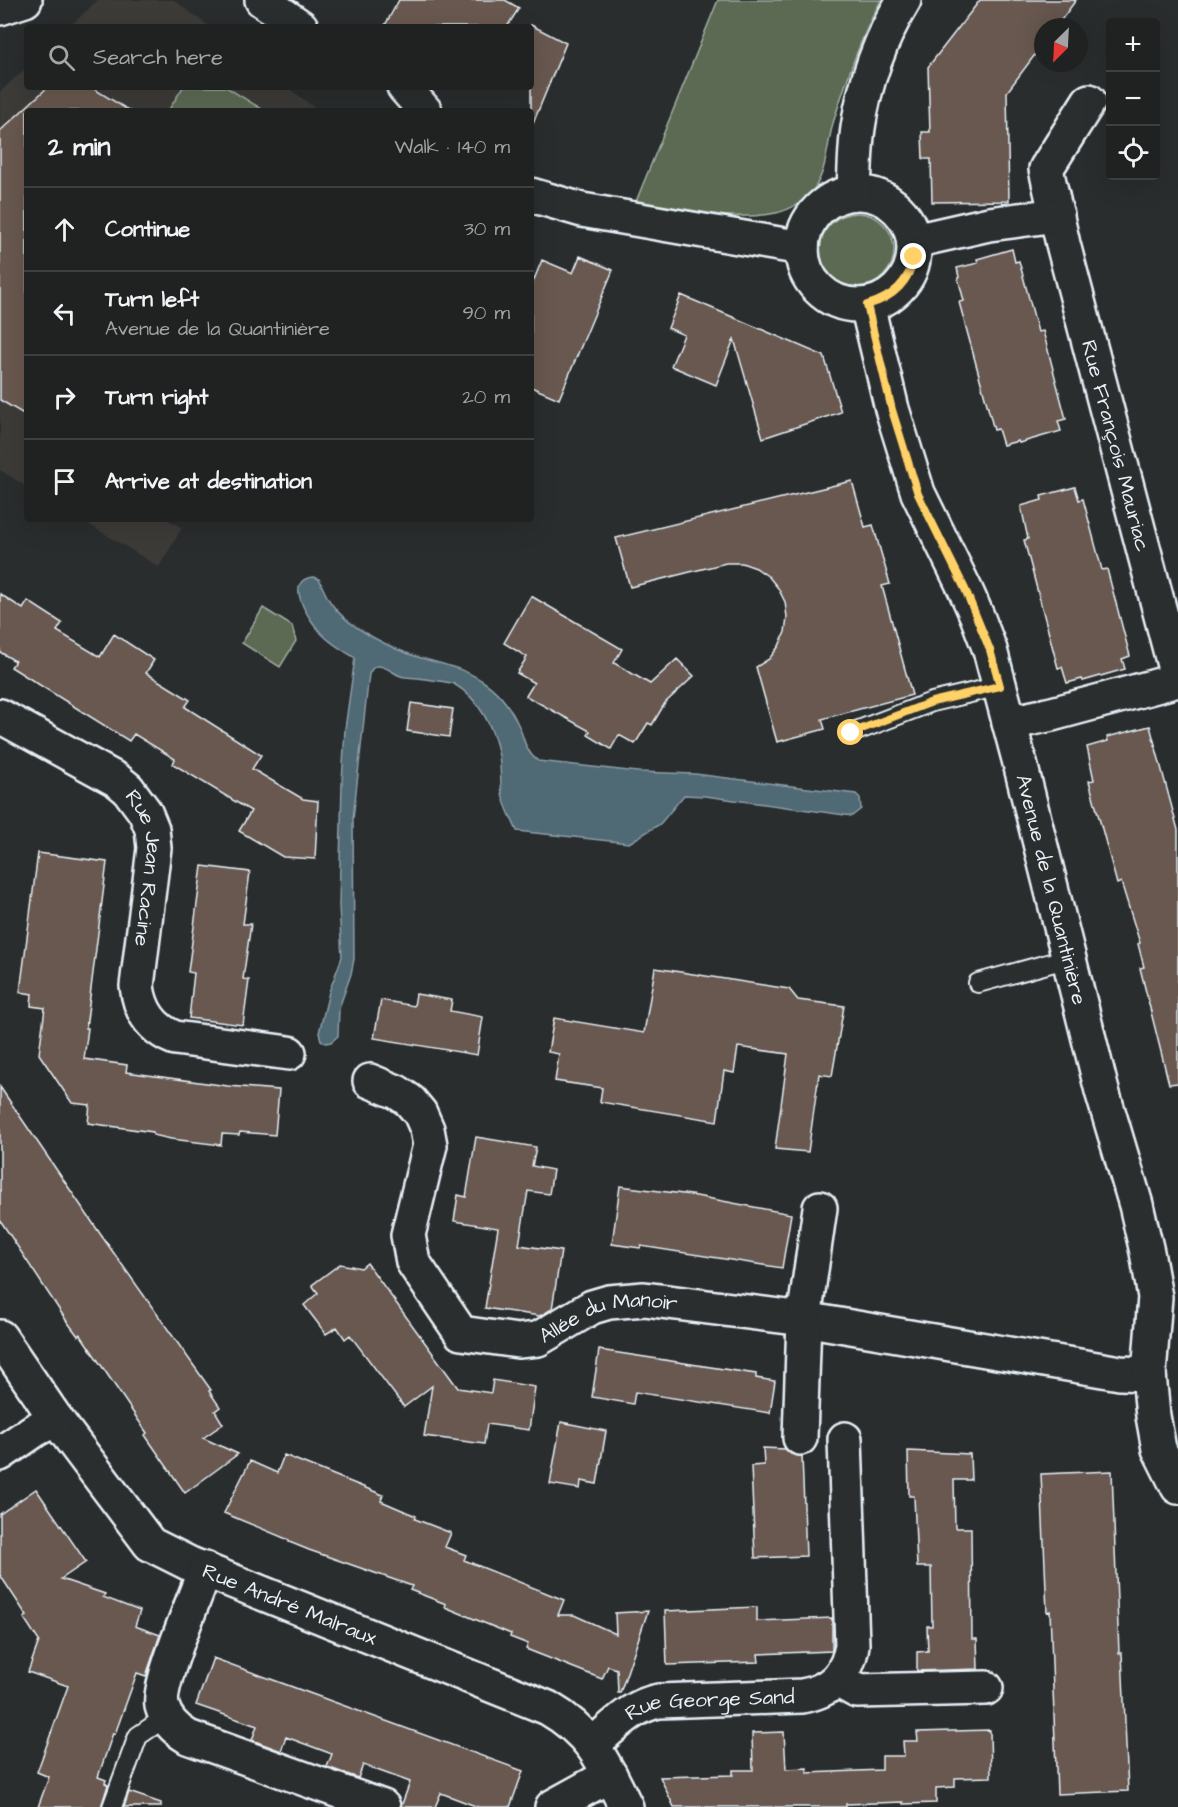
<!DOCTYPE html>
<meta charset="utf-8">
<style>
:root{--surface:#202222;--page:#282a2a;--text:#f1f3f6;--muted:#a2a4a5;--line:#3d3f40}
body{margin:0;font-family:"Architects Daughter",sans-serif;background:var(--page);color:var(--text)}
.controls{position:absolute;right:18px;top:18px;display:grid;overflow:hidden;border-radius:6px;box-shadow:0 6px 24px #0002}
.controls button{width:54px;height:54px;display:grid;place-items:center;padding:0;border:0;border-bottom:2px solid var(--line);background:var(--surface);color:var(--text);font:30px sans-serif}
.compass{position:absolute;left:1034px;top:18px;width:54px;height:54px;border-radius:50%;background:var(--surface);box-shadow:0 6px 24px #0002;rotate:204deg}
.stop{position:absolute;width:18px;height:18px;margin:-14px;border:4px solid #ffd166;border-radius:50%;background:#fff}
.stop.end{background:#ffd166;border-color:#fff;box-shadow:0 2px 6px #0008}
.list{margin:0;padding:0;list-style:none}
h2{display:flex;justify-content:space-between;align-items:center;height:78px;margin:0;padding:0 24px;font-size:26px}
h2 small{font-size:20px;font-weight:400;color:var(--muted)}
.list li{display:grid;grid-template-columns:39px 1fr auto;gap:18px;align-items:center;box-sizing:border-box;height:84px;padding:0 24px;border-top:2px solid var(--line)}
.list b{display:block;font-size:22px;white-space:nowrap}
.list p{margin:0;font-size:20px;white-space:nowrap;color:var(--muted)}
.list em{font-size:20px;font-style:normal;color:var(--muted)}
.icon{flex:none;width:33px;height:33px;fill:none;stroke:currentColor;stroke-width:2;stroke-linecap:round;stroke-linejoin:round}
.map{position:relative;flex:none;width:1178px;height:1807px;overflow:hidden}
.search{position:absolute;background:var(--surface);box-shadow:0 6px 24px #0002;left:24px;top:24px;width:510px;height:66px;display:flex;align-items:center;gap:15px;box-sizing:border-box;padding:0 21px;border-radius:6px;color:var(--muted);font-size:22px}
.panel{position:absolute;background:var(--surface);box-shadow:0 6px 24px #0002;left:24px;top:108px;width:510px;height:414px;border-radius:6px}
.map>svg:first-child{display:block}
.built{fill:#3d3a38}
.green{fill:#5b6a52;stroke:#a2aea5;stroke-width:1.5}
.water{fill:#4f6974;stroke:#8c9fa9;stroke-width:1.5}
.building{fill:#68594f;stroke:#e8f1f8;stroke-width:1.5}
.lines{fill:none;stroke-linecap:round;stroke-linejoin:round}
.lane-casing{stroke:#e8f1f8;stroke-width:22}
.street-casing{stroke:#e8f1f8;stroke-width:38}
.secondary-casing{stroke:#e8f1f8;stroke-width:38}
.lane{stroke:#2a2d2e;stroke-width:18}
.street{stroke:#2a2d2e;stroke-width:33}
.secondary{stroke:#2a2d2e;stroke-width:33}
.route{stroke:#ffd166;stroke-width:8}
.labels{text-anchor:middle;stroke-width:4.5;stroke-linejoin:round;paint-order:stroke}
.street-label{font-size:21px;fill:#e8f1f8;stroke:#2a2d2e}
</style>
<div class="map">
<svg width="1178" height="1807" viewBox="0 0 1178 1807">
<rect width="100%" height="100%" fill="#2a2d2e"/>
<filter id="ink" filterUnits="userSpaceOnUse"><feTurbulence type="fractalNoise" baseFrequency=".0167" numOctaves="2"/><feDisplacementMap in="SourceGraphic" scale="12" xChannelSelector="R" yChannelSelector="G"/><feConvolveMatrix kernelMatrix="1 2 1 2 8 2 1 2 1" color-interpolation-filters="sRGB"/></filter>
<g filter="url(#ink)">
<path class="built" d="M98 0H174L210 27H69Z
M27 67V87H287L319 111H27V487L0 470V92Z
M80 519H167L182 528 159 567Z"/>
<path class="green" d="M718 0H881C860 38 846 82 833 123 827 145 827 170 814 189 805 201 790 210 776 213 730 222 681 210 635 204Z
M183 87H226L265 111H168Z
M820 250a37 37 0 1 1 74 0a37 37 0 1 1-74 0Z
M263 608 292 626 296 641 280 667 242 643Z"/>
<path class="water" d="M314 577 319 579C323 589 327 599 334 607 351 629 394 650 421 658 442 664 463 668 481 680 497 690 509 705 517 722 526 739 522 748 538 761L638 772 695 774 856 794 860 798 861 809 852 816 705 796 684 795 660 824 629 843 517 831C512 819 504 805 502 793 500 781 501 768 499 756 494 729 480 699 454 684 451 682 411 677 405 677 394 676 388 665 376 666L372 669 369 674 353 819 354 959 351 974 339 1008 338 1036 331 1042 326 1043 321 1040 319 1033 329 992 342 957 339 906 342 783 345 729 355 658C343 650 331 644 321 633 310 621 281 579 314 577Z"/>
<path class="building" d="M399 0H505L519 8 507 27H384Z
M980 0H1076L1056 27H1043V44L1007 92 1009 201 932 202 931 159H923L922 132H930L928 67Z
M531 25 566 43 532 126H531Z
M48 87H91L130 111H27V416L0 400V131Z
M1012 249 1015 262 1019 261 1038 332 1043 331 1066 419 1058 421 1061 431 1019 443 1018 441 1003 445 998 429 994 430 959 302 964 301 958 278 959 277 957 268 978 263 977 259Z
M580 256 613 270 559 399 531 387V287L542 260 573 273Z
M681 295 824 356 841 412 763 438 734 339 716 385 671 366 684 335 668 328Z
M852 481 865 527 873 525 890 584 882 586 912 695 822 719 825 729 777 742 756 667 769 659 779 646 785 632 787 617 785 602 778 588 769 577 756 568 742 563H726L630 587 616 538Z
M1075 487 1079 500 1083 499 1102 570 1107 569 1130 656 1122 659 1125 669 1083 681 1082 679 1067 683 1062 667 1058 668 1024 540 1028 539 1021 506 1042 500 1041 496Z
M0 594 23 609 28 601 62 623 57 631 100 657 114 634 154 660 146 673 190 700 185 707 261 755 252 769 303 799 318 801 315 859 283 857 239 831 251 811 173 764 175 759 134 734 129 741 11 667 15 661 0 652Z
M531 596 622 649 614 663 650 684 677 659 694 676 665 703 652 725 648 723 635 744 619 735 611 749 588 735 590 731 526 696 534 683 517 673 527 657 504 643Z
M411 703 453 709 449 737 407 731Z
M1150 726 1178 830V1083L1169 1084 1140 968 1144 967 1138 944 1140 943 1121 882 1117 884 1089 781 1094 780 1087 747 1108 741 1107 737Z
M38 853 107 862 86 1028H88L84 1059 127 1065 126 1072 228 1086 279 1090 275 1135 240 1132 239 1135 222 1134 221 1145 171 1139 153 1135V1132L88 1123 90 1105 72 1103 39 1054 45 1008 31 1006 32 994 20 992Z
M202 866 250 872 243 924H251L243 979 249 980 243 1025 189 1018 194 973 188 972Z
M655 968 789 989 798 1000 844 1006 832 1076 819 1074 808 1152 775 1149 788 1054 738 1047 734 1073 724 1071 717 1121 600 1102 602 1088 555 1081 559 1054 548 1052 554 1018 644 1033Z
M416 994 452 1000 450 1011 483 1017 477 1055 374 1038 381 1000 414 1006Z
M0 1087 101 1235 211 1390 209 1391 220 1407 215 1411 223 1424 203 1438 238 1454 185 1493 145 1435 147 1433 80 1334 78 1336 66 1320 0 1220Z
M476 1137 536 1147 532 1166 553 1170 549 1194 528 1191 519 1245 561 1251 552 1309 540 1316 485 1308 498 1228 454 1221 458 1195 466 1197Z
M620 1186 691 1195 791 1214 782 1268 641 1246 640 1248 612 1244Z
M367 1263 458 1388 491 1393 493 1380 535 1387 529 1430 487 1424 484 1444 424 1436 432 1386 404 1407 350 1335 345 1339 337 1327 326 1334 304 1305 318 1293 312 1285 340 1264 361 1268Z
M599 1350 756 1374V1378L775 1381 770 1413 635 1392 633 1404 592 1397Z
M561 1422 606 1431 597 1484 581 1481 580 1489 550 1484Z
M763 1448 785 1449 791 1454 802 1456 806 1556 755 1558 751 1466 764 1465Z
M908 1451 970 1454 971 1480H954L955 1528H971L972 1639H977L978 1669 917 1671V1652L928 1651 927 1626H932L931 1567H917L914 1496H909Z
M284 1455 383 1495 381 1501 416 1516 415 1519 451 1533 445 1547 466 1555 464 1560 564 1600 558 1615H574L616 1634 615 1613 648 1611 620 1693H618L617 1669 608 1666 602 1679 526 1649 528 1644 510 1637 511 1634 445 1607 446 1604 410 1590 412 1586 309 1550 289 1542V1540L224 1513 250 1461 277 1473Z
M1112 1471 1119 1653H1122L1128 1791 1057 1794 1050 1611 1047 1612 1041 1474Z
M36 1489 86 1562 61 1579 105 1594 103 1597 140 1611 135 1626 160 1635 146 1676 137 1673 115 1734 113 1733 98 1777 106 1780 105 1783 108 1785 101 1807H38L49 1777 37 1772 68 1686 28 1672 39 1641 24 1618 27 1616 0 1575V1514Z
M757 1607V1621L832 1618V1651L758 1654 759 1662 667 1665 665 1611Z
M213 1658 523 1771 510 1807H478L441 1793 435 1807H401L410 1782 363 1765 358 1778 327 1767 332 1754 286 1737 281 1751 252 1740 257 1726 196 1705Z
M990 1730 991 1777 955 1778V1787L936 1788V1803L903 1804V1802L846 1804V1807H674L660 1777 733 1775V1770H753L752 1733 784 1732 786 1769 807 1768V1773L882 1770V1756H904L903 1741H918L917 1732Z
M129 1792 161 1803V1807H124Z"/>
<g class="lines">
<defs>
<path id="lane" d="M851 733 932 702 1000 686
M978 983 1069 958
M112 1807 138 1736 166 1717"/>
<g id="street">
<path d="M262 0 301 27"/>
<path d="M0 8 25 0"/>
<path d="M404 87 425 111"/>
<path id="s1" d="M1089 101 1046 169 1063 244 1174 665 1178 675"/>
<path d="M531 195 582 210 802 248"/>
<path d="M914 241 989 224 1057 215"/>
<path id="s2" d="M0 716 117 780 128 789 145 812 152 829 154 848 137 986C140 1011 152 1029 175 1038L289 1053"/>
<path d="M1009 723 1052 714 1178 680"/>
<path id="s3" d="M370 1081 397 1092 410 1101 420 1113 427 1129 430 1145 408 1235 413 1262 461 1333 518 1341 538 1339 592 1307 609 1302 644 1299 804 1319 1120 1373 1149 1374"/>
<path id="s4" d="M0 1337 56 1419 150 1544 190 1564 548 1708C593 1734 604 1763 626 1807"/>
<path d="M800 1438 804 1319 820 1208"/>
<path d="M0 1454 35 1430 56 1419"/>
<path d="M205 1569C196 1597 157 1683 162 1706 166 1721 176 1730 188 1737L383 1807"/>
<path d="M837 1680 857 1691 986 1688"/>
<path id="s5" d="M593 1744C614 1727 631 1706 659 1701L802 1696C831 1691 848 1674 852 1645L845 1439"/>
<path d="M552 1807 610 1775"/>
</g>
<g id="secondary">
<circle cx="858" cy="249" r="56"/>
<path d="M854 193C855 171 855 149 858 128 864 84 881 37 904 0"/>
<path id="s6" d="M867 305 892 409 918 493 965 589 977 616 990 650 1021 767 1102 1091 1136 1205 1147 1252 1155 1297 1149 1374 1153 1416 1159 1449 1178 1487"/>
</g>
</defs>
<use href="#lane" class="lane-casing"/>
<use href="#street" class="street-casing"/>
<use href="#secondary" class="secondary-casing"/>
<use href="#lane" class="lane"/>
<use href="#street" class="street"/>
<use href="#secondary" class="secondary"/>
</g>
</g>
<g class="lines" filter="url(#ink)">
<path class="route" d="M851 733 932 702 1000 686 990 650 965 589 918 494 892 410 867 305C892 298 909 283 914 257"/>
</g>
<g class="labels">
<g class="street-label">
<text dy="7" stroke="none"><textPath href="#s1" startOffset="366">Rue François Mauriac</textPath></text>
<text dy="7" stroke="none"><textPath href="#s2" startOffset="232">Rue Jean Racine</textPath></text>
<text dy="7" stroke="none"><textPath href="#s6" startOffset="615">Avenue de la Quantinière</textPath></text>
<text dy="7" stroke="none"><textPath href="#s3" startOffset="454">Allée du Manoir</textPath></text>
<text dy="7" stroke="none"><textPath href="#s4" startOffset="408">Rue André Malraux</textPath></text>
<text dy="7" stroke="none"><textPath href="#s5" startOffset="130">Rue George Sand</textPath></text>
</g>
</g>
</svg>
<div class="controls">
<button>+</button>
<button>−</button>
<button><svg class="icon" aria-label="locate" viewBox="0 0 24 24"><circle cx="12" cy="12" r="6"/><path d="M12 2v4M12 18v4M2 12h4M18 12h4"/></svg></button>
</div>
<svg class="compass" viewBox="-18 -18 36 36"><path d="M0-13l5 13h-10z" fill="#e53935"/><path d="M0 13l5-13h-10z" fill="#a2a4a5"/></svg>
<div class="stop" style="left:851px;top:733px"></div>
<div class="stop end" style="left:914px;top:257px"></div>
<div class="search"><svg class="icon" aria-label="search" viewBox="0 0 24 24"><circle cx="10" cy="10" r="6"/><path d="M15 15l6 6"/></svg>Search here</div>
<section class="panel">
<h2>2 min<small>Walk · 140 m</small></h2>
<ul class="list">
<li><svg class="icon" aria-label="ahead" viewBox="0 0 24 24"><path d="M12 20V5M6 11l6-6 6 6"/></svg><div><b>Continue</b></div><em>30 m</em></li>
<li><svg class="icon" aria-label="left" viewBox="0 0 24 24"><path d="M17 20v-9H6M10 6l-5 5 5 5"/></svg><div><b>Turn left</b><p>Avenue de la Quantinière</p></div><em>90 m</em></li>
<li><svg class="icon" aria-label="right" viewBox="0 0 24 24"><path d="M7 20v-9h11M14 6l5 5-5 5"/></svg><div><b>Turn right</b></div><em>20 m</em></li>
<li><svg class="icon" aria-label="arrive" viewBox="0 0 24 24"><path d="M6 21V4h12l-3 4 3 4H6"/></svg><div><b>Arrive at destination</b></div></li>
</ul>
</section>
</div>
